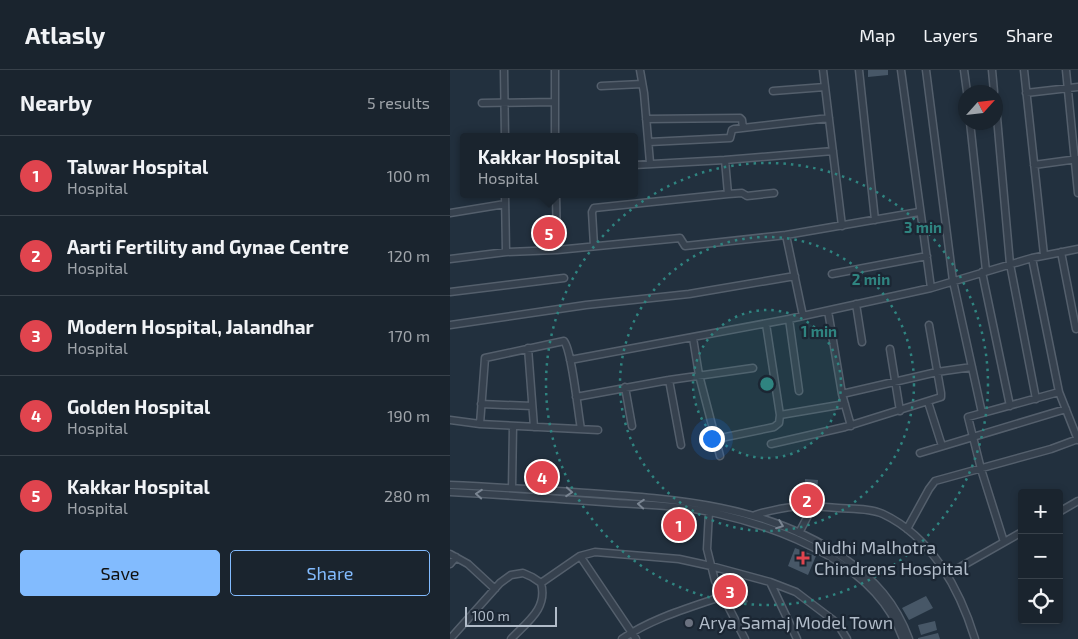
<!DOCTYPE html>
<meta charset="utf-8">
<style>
:root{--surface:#1a242e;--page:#27303a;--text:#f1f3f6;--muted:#9fa4aa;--line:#38414a;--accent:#82bbfe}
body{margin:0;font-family:"Exo 2",sans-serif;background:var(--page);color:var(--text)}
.controls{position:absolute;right:15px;bottom:15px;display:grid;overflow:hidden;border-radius:5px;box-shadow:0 2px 8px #0003}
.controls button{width:45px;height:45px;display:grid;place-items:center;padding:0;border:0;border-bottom:1px solid var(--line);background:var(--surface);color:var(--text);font:25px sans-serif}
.compass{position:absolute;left:508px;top:15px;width:45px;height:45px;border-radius:50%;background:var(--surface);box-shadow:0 2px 8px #0003;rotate:63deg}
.scale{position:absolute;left:15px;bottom:12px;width:92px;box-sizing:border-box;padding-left:5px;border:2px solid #b1bcc9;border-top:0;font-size:14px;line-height:18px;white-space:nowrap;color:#b1bcc9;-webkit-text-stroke:4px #1b2633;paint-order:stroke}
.you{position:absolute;left:261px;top:368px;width:18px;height:18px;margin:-12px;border:4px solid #fff;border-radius:50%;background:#1a73e8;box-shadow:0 0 0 8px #1a73e833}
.badge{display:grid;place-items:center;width:32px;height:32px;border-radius:50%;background:var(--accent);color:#fff;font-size:16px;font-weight:700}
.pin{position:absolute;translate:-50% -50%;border:2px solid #fff;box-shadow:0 1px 5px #0006}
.popup{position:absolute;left:10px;top:63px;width:178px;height:65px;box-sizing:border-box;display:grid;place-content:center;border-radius:5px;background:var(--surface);filter:drop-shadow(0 1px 4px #0005);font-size:16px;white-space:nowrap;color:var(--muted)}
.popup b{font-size:19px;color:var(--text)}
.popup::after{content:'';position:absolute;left:50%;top:100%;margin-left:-10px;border:10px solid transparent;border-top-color:var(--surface)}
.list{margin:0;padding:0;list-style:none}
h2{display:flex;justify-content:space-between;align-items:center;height:65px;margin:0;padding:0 20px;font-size:21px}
h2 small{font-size:16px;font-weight:400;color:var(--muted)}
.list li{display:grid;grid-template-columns:32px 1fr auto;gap:15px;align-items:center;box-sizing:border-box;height:80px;padding:0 20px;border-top:1px solid var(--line)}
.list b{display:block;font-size:19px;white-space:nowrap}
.list p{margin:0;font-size:16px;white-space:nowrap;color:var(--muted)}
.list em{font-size:16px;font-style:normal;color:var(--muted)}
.actions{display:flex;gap:10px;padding:15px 20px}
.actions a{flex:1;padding:11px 0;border:1px solid var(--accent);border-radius:5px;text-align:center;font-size:18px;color:var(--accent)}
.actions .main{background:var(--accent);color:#111}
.icon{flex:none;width:28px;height:28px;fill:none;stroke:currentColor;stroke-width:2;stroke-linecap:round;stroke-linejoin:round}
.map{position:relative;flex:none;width:628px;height:569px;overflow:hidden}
header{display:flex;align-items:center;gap:30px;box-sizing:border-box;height:70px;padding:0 25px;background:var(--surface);border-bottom:1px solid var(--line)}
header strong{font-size:24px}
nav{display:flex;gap:28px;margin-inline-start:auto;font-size:18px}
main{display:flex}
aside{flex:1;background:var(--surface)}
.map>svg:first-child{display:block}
.building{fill:#475767}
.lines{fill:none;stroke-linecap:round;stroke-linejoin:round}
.minor-casing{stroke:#545f6c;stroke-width:9}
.minor{stroke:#36414e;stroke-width:6}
.oneway{stroke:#7a8592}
.ring{fill:none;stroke:#2f8480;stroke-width:2.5;stroke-dasharray:2.5 5}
.health-dot{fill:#e0444e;stroke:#1b2633;stroke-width:2}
.worship-dot{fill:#6b7280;stroke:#1b2633;stroke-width:2}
.labels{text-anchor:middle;stroke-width:4.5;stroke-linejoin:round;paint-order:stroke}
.poi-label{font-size:18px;fill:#b1bcc9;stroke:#1b2633;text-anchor:start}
.centre{fill:#2f8480;stroke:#1b2633;stroke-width:2.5}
.ring-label{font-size:15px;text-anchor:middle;font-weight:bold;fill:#2f8480;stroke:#1b2633;stroke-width:4.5;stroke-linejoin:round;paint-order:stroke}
</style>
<header>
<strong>Atlasly</strong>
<nav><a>Map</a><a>Layers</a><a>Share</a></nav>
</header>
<main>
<aside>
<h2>Nearby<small>5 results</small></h2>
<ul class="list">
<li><span class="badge" style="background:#e0444e">1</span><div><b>Talwar Hospital</b><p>Hospital</p></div><em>100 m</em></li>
<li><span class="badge" style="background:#e0444e">2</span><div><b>Aarti Fertility and Gynae Centre</b><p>Hospital</p></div><em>120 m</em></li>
<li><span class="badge" style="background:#e0444e">3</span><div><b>Modern Hospital, Jalandhar</b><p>Hospital</p></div><em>170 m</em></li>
<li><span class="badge" style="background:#e0444e">4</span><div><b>Golden Hospital</b><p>Hospital</p></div><em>190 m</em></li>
<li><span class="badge" style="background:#e0444e">5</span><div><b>Kakkar Hospital</b><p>Hospital</p></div><em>280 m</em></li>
</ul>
<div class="actions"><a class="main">Save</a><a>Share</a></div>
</aside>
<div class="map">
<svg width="628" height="569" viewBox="0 0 628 569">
<rect width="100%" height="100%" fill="#22303e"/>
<path class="building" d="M418 0H438V5L418 7Z
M104 159V165L92 166 91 160Z
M87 397H96V411H87Z
M355 409 368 410 366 433 354 432Z
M223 448 237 450 235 469 220 467Z
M345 478 366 486 358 505 338 496Z
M274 507 275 509 281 507 290 509 292 517 291 518 292 521H294L298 532 282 540 269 509Z
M476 526 483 538 459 550 452 538Z
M485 551 487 560 471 565 468 555Z
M488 563 490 569H468V568Z"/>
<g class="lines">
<defs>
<path id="minor" d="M54 0 55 67
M105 0V67
M190 0 194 23 200 93
M373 0 392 156
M409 0 425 150
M451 0 481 218
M476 0 503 211 532 343
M514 0 517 22
M542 0 544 22
M574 0 594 185
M616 0 628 123
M151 16 192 14
M323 21 375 17
M576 23 628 17
M32 33 105 32
M546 36 560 194 586 329
M196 49 290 48 292 50 293 58
M520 52 536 201
M199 72 280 68 282 60 284 59 379 48
M275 90 278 124
M184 95 275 90 383 81
M584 95 628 89
M55 124 56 182
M106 124 107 180
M0 143 55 134
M336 165 353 246
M144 176 142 142 144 138 278 124 292 123 297 126 324 123
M611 182 626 259
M582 188 609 322 628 370
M0 189 56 182 107 180 230 168 235 176 336 165 469 142
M532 202 560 336
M382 204 477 186
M0 222 114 208
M406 234 412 272
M378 241 392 324 401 356
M339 249 349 321
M316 254 330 345 395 334
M0 255 136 235 239 224 345 206
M243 268 249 305 270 386
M78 278 84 357
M440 279 450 341
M120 290 339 249 481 218 582 188 628 179
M219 310 231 375
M175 317 182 356
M392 324 487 302 522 297
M126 327 219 310 303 298
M478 332 492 376
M31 334 82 336
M0 350 30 354 148 360
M30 354 35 288 114 271C122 281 128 343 131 359
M266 369 324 357 329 353 330 345
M321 374 395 357 491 327V323L479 255
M470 383 616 339
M0 415C45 417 91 420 136 423 226 429 318 435 394 488 425 510 446 533 459 569
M62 418 63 356
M0 422C56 425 111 429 167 433 201 435 236 436 269 444 338 460 428 496 453 569
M259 442 257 479 265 511 295 569
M609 442 628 431
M305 445C338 435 355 435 388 438 402 439 420 438 433 444 482 467 510 520 525 569
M457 459 479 419 485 411 601 379 628 369
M349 463 363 436
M554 472 531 399 518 347 609 322
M0 484 18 494 45 519
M130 486 186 569
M0 494 6 487
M498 504 572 462
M320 512 347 569
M91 513 130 486 145 482 229 489 261 496 320 512 346 522 387 553 397 569
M0 569 50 513 61 505 73 503 82 507 91 513C98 539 77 552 61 569
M172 569C202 548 239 538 273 526"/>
</defs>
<use href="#minor" class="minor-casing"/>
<use href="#minor" class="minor"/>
</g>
<defs><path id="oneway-chevron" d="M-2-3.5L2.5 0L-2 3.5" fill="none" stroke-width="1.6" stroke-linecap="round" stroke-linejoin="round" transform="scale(1.25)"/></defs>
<g class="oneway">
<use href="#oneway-chevron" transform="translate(119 422) rotate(4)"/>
<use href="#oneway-chevron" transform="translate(29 424) rotate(-176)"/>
<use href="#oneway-chevron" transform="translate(191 434) rotate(-176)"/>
<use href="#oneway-chevron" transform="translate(330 455) rotate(21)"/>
</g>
<circle cx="317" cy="314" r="74" fill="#2f8480" fill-opacity=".12"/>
<g class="ring">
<circle cx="317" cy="314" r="74"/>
<circle cx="317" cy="314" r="147"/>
<circle cx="317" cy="314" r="221"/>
</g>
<path class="health-dot" d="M350.5 480.5h5v5h5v5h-5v5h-5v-5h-5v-5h5z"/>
<circle class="worship-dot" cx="239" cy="553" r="5"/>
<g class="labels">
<g class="poi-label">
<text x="364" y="484">Nidhi Malhotra<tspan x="364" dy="21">Chindrens Hospital</tspan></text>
<text x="249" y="559">Arya Samaj Model Town</text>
</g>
</g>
<circle cx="317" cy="314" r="8" class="centre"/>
<g class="ring-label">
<text x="473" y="163">3 min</text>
<text x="421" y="215">2 min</text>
<text x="369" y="267">1 min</text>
</g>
</svg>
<div class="controls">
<button>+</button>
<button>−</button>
<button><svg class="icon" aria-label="locate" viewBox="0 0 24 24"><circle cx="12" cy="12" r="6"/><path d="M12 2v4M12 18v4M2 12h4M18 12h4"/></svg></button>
</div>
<svg class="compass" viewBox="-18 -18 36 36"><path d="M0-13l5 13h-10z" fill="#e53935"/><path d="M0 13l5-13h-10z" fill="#9fa4aa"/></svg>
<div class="scale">100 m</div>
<div class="you"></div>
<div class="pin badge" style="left:229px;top:455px;background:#e0444e">1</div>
<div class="pin badge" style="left:357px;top:430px;background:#e0444e">2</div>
<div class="pin badge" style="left:280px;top:521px;background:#e0444e">3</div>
<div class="pin badge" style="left:92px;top:407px;background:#e0444e">4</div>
<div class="pin badge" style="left:99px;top:163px;background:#e0444e">5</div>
<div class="popup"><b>Kakkar Hospital</b>Hospital</div>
</div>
</main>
